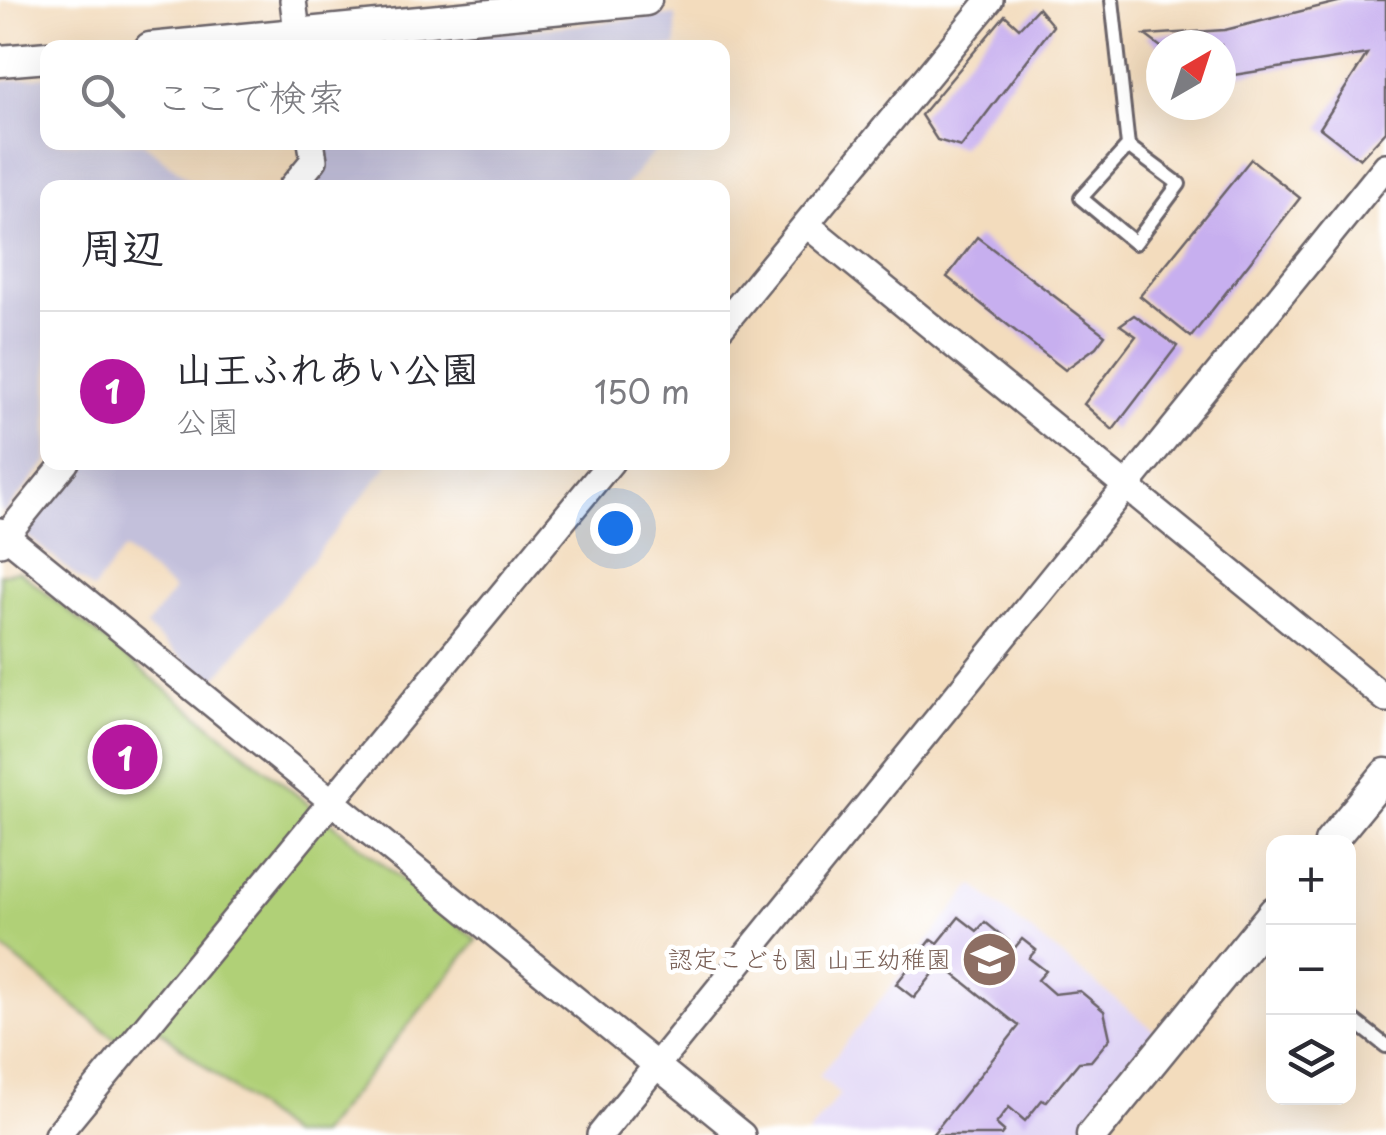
<!DOCTYPE html>
<html lang="ja">
<meta charset="utf-8">
<style>
:root{--surface:#fff;--page:#f2f2f3;--text:#2b2b33;--muted:#7c7c81;--line:#e1e1e2;--accent:#b5179e}
body{margin:0;font-family:"Playpen Sans","Klee One",sans-serif;background:var(--page);color:var(--text)}
.controls{position:absolute;right:30px;bottom:30px;display:grid;overflow:hidden;border-radius:20px;box-shadow:0 10px 40px #0002}
.controls button{width:90px;height:90px;display:grid;place-items:center;padding:0;border:0;border-bottom:2px solid var(--line);background:var(--surface);color:var(--text);font:50px sans-serif}
.compass{position:absolute;left:1146px;top:30px;width:90px;height:90px;border-radius:50%;background:var(--surface);box-shadow:0 10px 40px #0002;rotate:39deg}
.you{position:absolute;left:615px;top:528px;width:35px;height:35px;margin:-25px;border:8px solid #fff;border-radius:50%;background:#1a73e8;box-shadow:0 0 0 15px #1a73e833}
.badge{display:grid;place-items:center;width:65px;height:65px;border-radius:50%;background:var(--accent);color:#fff;font-size:32px;font-weight:700}
.pin{position:absolute;translate:-50% -50%;border:5px solid #fff;box-shadow:0 2px 10px #0006}
.list{margin:0;padding:0;list-style:none}
h2{display:flex;justify-content:space-between;align-items:center;height:130px;margin:0;padding:0 40px;font-size:42px}
h2 small{font-size:32px;font-weight:400;color:var(--muted)}
.list li{display:grid;grid-template-columns:65px 1fr auto;gap:30px;align-items:center;box-sizing:border-box;height:160px;padding:0 40px;border-top:2px solid var(--line)}
.list b{display:block;font-size:38px;white-space:nowrap}
.list p{margin:0;font-size:32px;white-space:nowrap;color:var(--muted)}
.list em{font-size:32px;font-style:normal;color:var(--muted)}
.icon{flex:none;width:55px;height:55px;fill:none;stroke:currentColor;stroke-width:2;stroke-linecap:round;stroke-linejoin:round}
.map{position:relative;flex:none;width:1386px;height:1135px;overflow:hidden}
.search{position:absolute;background:var(--surface);box-shadow:0 10px 40px #0002;left:40px;top:40px;width:690px;height:110px;display:flex;align-items:center;gap:25px;box-sizing:border-box;padding:0 35px;border-radius:20px;color:var(--muted);font-size:38px}
.panel{position:absolute;background:var(--surface);box-shadow:0 10px 40px #0002;left:40px;top:180px;width:690px;height:290px;border-radius:20px}
.map>svg:first-child{display:block}
.built{fill:#dfd4f5}
.industrial{fill:#c3c0db}
.green{fill:#b0d077;stroke:#697959;stroke-width:2.5}
.building{fill:#c7afef}
.lines{fill:none;stroke-linecap:round;stroke-linejoin:round}
.service-casing{stroke:#6b6368;stroke-width:18}
.minor-casing{stroke:#6b6368;stroke-width:30}
.tertiary-casing{stroke:#6b6368;stroke-width:35}
.service{stroke:#fff;stroke-width:12}
.minor{stroke:#fff;stroke-width:25}
.tertiary{stroke:#fff;stroke-width:30}
.labels{text-anchor:middle;stroke-width:9;stroke-linejoin:round;paint-order:stroke}
.education-label{font-size:25px;fill:#785e54;stroke:#fff;text-anchor:end}
</style>
<div class="map">
<svg width="1386" height="1135" viewBox="0 0 1386 1135">
<rect width="100%" height="100%" fill="#fff"/>
<filter id="ink" filterUnits="userSpaceOnUse"><feTurbulence type="fractalNoise" baseFrequency=".01" numOctaves="2"/><feDisplacementMap in="SourceGraphic" scale="20" xChannelSelector="R" yChannelSelector="G"/><feConvolveMatrix kernelMatrix="1 2 1 2 8 2 1 2 1" color-interpolation-filters="sRGB"/></filter>
<filter id="wash" filterUnits="userSpaceOnUse"><feTurbulence type="fractalNoise" baseFrequency=".0048" numOctaves="4" result="noise"/><feDisplacementMap in="SourceGraphic" scale="40" xChannelSelector="R" yChannelSelector="G"/><feGaussianBlur stdDeviation="2.25" result="paint"/><feColorMatrix in="noise" values="0 0 0 0 0 0 0 0 0 0 0 0 0 0 0 0 0 1.4 0 .05"/><feComposite in="paint" operator="in"/></filter>
<g filter="url(#wash)">
<rect width="100%" height="100%" fill="#f3dcbd"/>
<path class="built" d="M973 885 1159 1034 1078 1135H807L840 1094 819 1076Z"/>
<path class="industrial" d="M676 15V47H359Z
M47 76 48 142 143 143 198 187 48 188 47 462 4 514 0 510V81Z
M322 143H662L624 187 305 188Z
M80 463H390L211 684 146 627 174 590 124 549 93 590 23 532Z"/>
<path class="green" d="M19 571 477 940 319 1135H290L141 1015 119 1042 0 946V574Z"/>
<g id="blocks">
<path class="building" d="M1346 0H1386V131L1360 159 1320 128 1367 54 1221 77V45L1161 47 1145 35 1225 30Z
M1038 8 1053 26 961 147 937 140 921 115 1005 15 1019 28Z
M1251 159 1300 198 1191 337 1140 296Z
M977 237 1105 335 1096 347 1065 370 947 277Z
M1134 315 1177 346 1113 430 1084 404 1136 336 1120 325Z
M959 917 977 931 985 922 1008 941 1000 950 1008 956 1022 939 1036 950 1029 958 1046 971 1038 980 1054 994 1080 991 1104 1011 1110 1038 1091 1061 1079 1062 1046 1102 1042 1100 1025 1121 1009 1107 996 1124 1004 1131 1001 1135H932L1019 1026 941 964 914 998 896 984 932 939 938 943Z"/>
</g>
</g>
<g filter="url(#ink)">
<use href="#blocks" fill-opacity="0" stroke="#6b6368" stroke-width="2.5"/>
<g class="lines">
<defs>
<path id="service" d="M1112 0 1128 146 1179 184 1135 243 1081 198 1128 146
M1348 1016 1386 1046"/>
<path id="minor" d="M293 0 299 48
M291 188 314 160 311 142
M806 224 1386 699
M722 326 990 0
M0 531 742 1135
M0 543 66 462
M57 1135 611 462
M600 1135 1386 166"/>
<path id="tertiary" d="M150 48 646 0
M0 61 48 57
M1330 842 1386 774
M1092 1135 1274 912"/>
</defs>
<use href="#service" class="service-casing"/>
<use href="#minor" class="minor-casing"/>
<use href="#tertiary" class="tertiary-casing"/>
<use href="#service" class="service"/>
<use href="#minor" class="minor"/>
<use href="#tertiary" class="tertiary"/>
</g>
</g>
<defs>
<symbol id="school-disc" viewBox="-11 -11 22 22"><circle r="9.5" fill="#8d6e63" stroke="#fff"/><path d="M0-5L7-2L0 1L-7-2ZM-4 1L0 2.5L4 1V4Q0 6-4 4Z" fill="#fff"/></symbol>
</defs>
<g fill-rule="evenodd">
<use href="#school-disc" x="958" y="928" width="63" height="63"/>
</g>
<g class="labels">
<g class="education-label">
<text x="951" y="968">認定こども園 山王幼稚園</text>
</g>
</g>
</svg>
<div class="controls">
<button>+</button>
<button>−</button>
<button><svg class="icon" aria-label="layers" viewBox="0 0 24 24"><path d="M12 4l9 5-9 5-9-5zM3 14l9 5 9-5"/></svg></button>
</div>
<svg class="compass" viewBox="-18 -18 36 36"><path d="M0-13l5 13h-10z" fill="#e53935"/><path d="M0 13l5-13h-10z" fill="#7c7c81"/></svg>
<div class="you"></div>
<div class="pin badge" style="left:125px;top:757px">1</div>
<div class="search"><svg class="icon" aria-label="search" viewBox="0 0 24 24"><circle cx="10" cy="10" r="6"/><path d="M15 15l6 6"/></svg>ここで検索</div>
<section class="panel">
<h2>周辺<small></small></h2>
<ul class="list">
<li><span class="badge">1</span><div><b>山王ふれあい公園</b><p>公園</p></div><em>150 m</em></li>
</ul>
</section>
</div>
